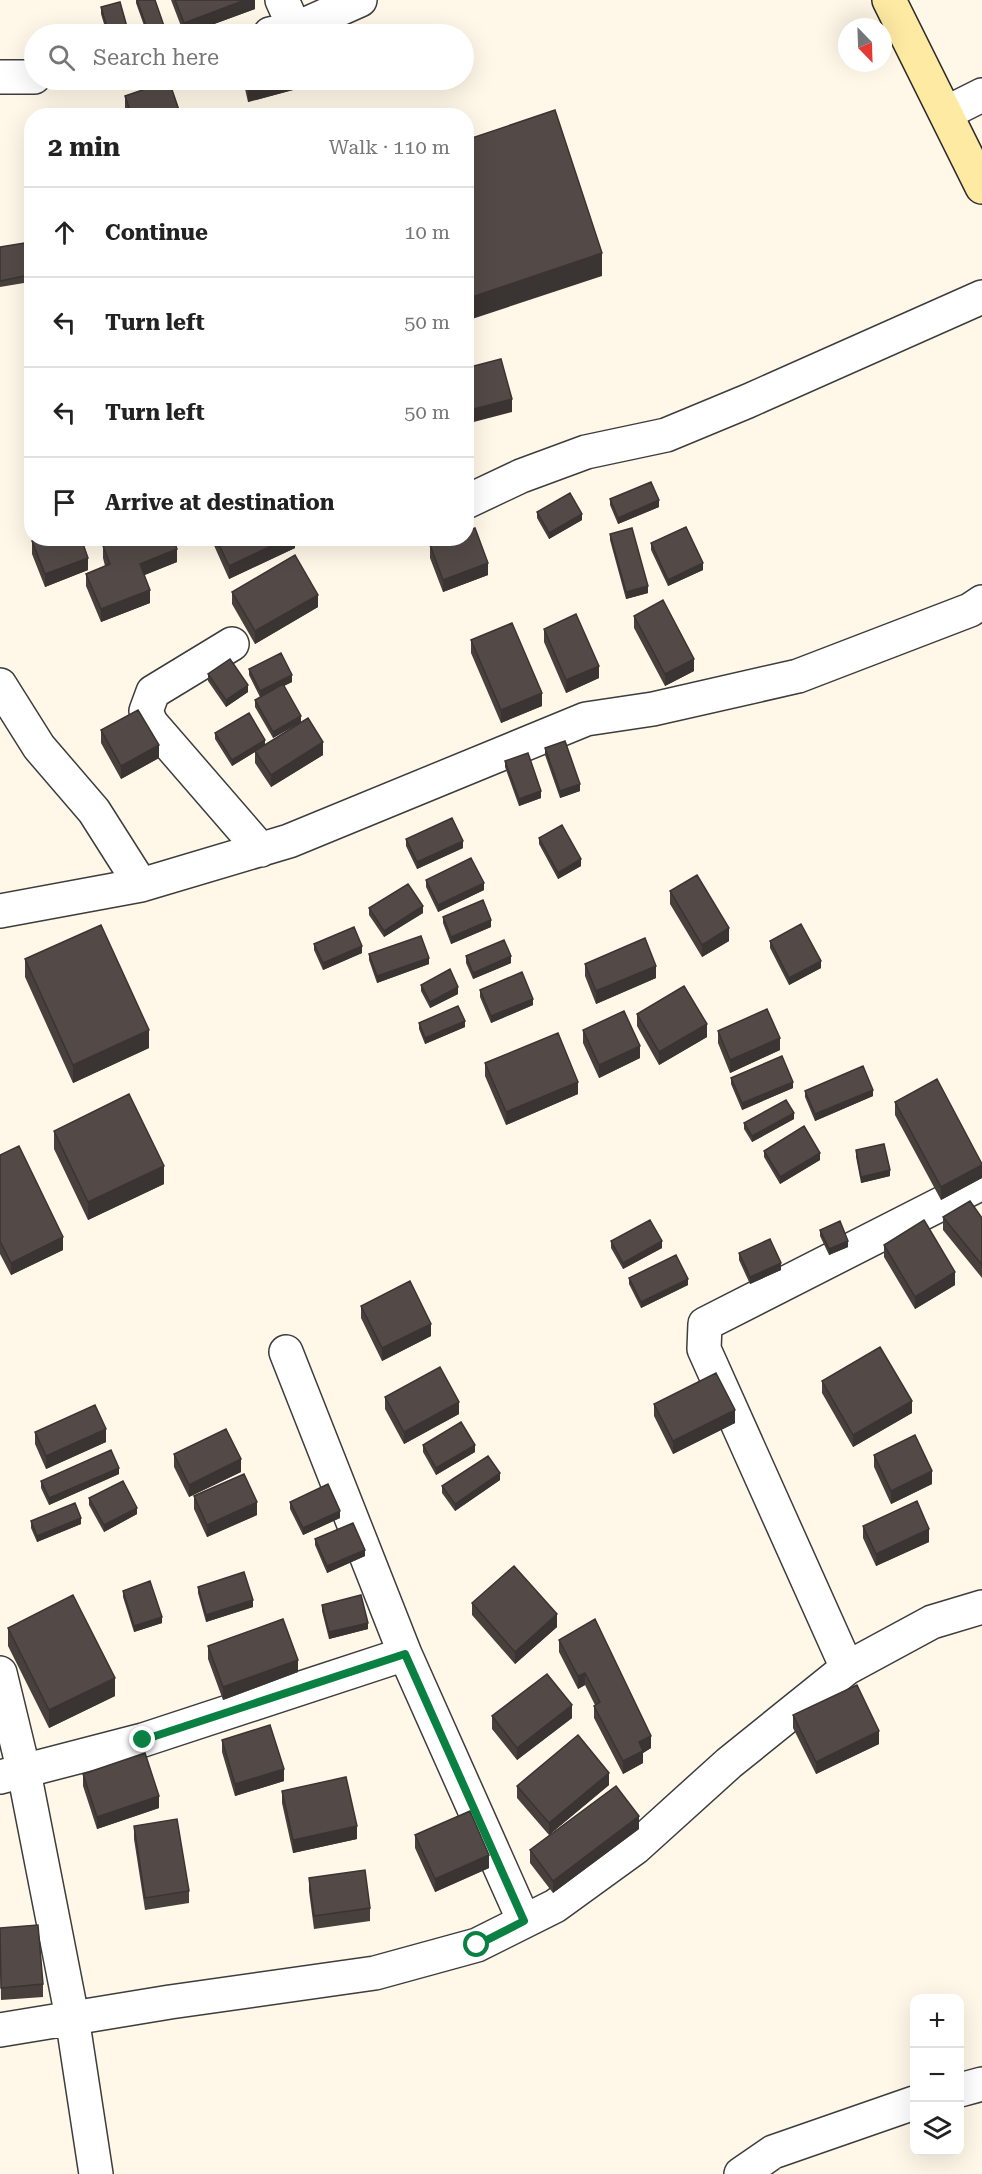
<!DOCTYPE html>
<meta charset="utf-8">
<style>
:root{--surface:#fff;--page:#f6f6f6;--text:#222;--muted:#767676;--line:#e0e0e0}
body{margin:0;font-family:"Roboto Serif",serif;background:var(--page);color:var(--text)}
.controls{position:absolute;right:18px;bottom:18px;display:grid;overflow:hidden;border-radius:12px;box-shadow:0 6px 24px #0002}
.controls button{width:54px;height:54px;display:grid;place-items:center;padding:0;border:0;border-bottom:2px solid var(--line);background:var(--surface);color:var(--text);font:30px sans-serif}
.compass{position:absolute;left:838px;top:18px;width:54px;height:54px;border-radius:50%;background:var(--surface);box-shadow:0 6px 24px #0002;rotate:157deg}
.stop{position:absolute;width:18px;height:18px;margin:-14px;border:4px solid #0b8043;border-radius:50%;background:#fff}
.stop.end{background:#0b8043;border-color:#fff;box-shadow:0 2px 6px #0008}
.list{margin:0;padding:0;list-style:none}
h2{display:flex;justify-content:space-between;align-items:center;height:78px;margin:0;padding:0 24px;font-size:26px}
h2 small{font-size:20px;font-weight:400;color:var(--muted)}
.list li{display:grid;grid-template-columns:39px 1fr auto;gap:18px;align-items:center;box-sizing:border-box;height:90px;padding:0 24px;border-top:2px solid var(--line)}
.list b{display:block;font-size:22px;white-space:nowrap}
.list em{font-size:20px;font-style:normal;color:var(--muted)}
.icon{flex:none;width:33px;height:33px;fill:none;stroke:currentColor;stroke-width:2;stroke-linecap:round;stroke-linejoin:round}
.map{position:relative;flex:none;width:982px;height:2174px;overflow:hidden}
.search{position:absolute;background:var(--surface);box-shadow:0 6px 24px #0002;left:24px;top:24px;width:450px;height:66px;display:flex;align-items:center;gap:15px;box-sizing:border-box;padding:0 21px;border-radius:33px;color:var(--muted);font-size:22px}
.panel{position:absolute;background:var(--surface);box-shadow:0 6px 24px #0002;left:24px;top:108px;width:450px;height:438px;border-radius:24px}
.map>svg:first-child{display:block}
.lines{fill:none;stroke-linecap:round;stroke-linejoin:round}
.street-casing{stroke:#3d3d3d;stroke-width:36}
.secondary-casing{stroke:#2c2c2c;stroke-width:36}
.street{stroke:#fff;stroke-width:33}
.secondary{stroke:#ffeaa3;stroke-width:33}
.wall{fill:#47403d}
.shaded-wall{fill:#3a3432}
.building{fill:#534a47;stroke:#3a3432;stroke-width:1.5}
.route{stroke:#0b8043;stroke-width:8}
</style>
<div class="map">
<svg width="982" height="2174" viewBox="0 0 982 2174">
<rect width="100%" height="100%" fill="#fff8e8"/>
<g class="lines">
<defs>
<path id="street" d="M282 0 295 29
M270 34 295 29 360 0
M0 77H34
M946 113 982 95
M466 502 521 476 586 452 666 435 748 401 982 297
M232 644 153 692 146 711 151 723 261 850
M0 685 39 747 94 811 141 885
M0 911 141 885 289 841 586 719 653 709 798 676 970 610 982 602
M286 1352 405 1654 524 1921
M847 1668 704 1349 705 1324 982 1183
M0 1673 24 1772 72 2017 96 2174
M0 1777 143 1740 405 1654
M0 2030 170 2002 375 1973 477 1945 555 1906 635 1848 729 1763 847 1668 932 1622 982 1607
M960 2090 982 2084
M741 2174 773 2152 914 2103"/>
<path id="secondary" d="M889 0 982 187"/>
</defs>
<use href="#street" class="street-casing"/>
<use href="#secondary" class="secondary-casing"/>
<use href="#street" class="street"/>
<use href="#secondary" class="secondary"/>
</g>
<path class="wall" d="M136 0H155L164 32 158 34H147L136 3Z
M171 0H255V9L187 34H184Z
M101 7 129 34H107L101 14Z
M243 80H293V90L248 102Z
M125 96 181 116H128L125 108Z
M0 247 30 275V282L0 287Z
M610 499 659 507 618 524 610 505Z
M537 512 582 520 549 539 537 518Z
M610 534 648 593 626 599 610 540Z
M212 538H295V548L229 579 212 541Z
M32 541 88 570 45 587 32 554Z
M651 543 703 570 668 586 651 550Z
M430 545 488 575 443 592 430 558Z
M103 546 177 562 144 575 150 603 101 622 86 586V574L105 566 103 558Z
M232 592 318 607 255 644 232 604Z
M634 616 694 671 665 686 634 628Z
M544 629 599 678 566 693 544 642Z
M471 640 542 706 501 723 471 653Z
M249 669 292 682 284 686 301 722 323 755 271 787 255 763V752L232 766 215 739V733L265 745 296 725 273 738 255 707V700L260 697 249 675Z
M208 674 248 692 226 707 208 681Z
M101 730 159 758 121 779 101 743Z
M545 748 580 791 560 798 545 755Z
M505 761 541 798 519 806 505 767Z
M539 838 581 866 558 879 539 844Z
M406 839 463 848 417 869 406 846Z
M426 880 484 890 438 912 426 887Z
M670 891 729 941 702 957 670 904Z
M369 908 423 913 384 937 369 915Z
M443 917 491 927 451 944 443 923Z
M770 941 821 968 789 985 770 948Z
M314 944 362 953 323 970 314 950Z
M369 954 429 964 377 983 369 960Z
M466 956 511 963 473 979 466 963Z
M25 959 149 1048 73 1083 25 977Z
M585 964 656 978 596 1004 585 976Z
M421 985 458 994 430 1008 421 991Z
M480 990 533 1005 491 1023 480 997Z
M637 1014 707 1037 659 1065 637 1026Z
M419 1023 465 1027 425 1044 419 1029Z
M583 1030 640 1058 599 1078 583 1043Z
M718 1031 780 1050 730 1073 718 1043Z
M485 1063 578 1094 506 1125 485 1076Z
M731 1078 793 1088 742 1110 731 1084Z
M805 1091 873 1096 815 1121 805 1097Z
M895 1102 982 1164V1178L941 1200 895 1115Z
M794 1119 752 1142 744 1129V1123Z
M54 1131 164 1184 88 1220 54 1149Z
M856 1150 890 1176 861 1183 856 1157Z
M764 1151 820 1160 780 1184 764 1157Z
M0 1155 63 1250 11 1275 0 1254Z
M943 1217 982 1218V1278L943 1230Z
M820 1230 848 1247 829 1255 820 1236Z
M611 1241 662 1248 623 1269 611 1248Z
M884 1245 955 1285 915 1309 884 1257Z
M739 1253 781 1270 750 1284 739 1260Z
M629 1278 688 1285 641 1308 629 1284Z
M361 1306 431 1336 382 1361 361 1318Z
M822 1381 912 1413 853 1447 822 1393Z
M385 1397 459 1414 404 1444 385 1409Z
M654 1404 735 1423 673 1454 654 1416Z
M35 1432 106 1442 46 1469 35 1444Z
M423 1445 475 1452 436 1475 423 1452Z
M174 1454 241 1472 189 1497 174 1467Z
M874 1455 932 1484 891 1504 874 1467Z
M119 1474 49 1505 41 1488V1481Z
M500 1480 455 1511 442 1493V1486Z
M194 1496 257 1515 207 1537 194 1509Z
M89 1498 137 1514 104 1532 89 1505Z
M290 1502 340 1518 303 1535 290 1509Z
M31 1521 81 1524 37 1542 31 1528Z
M863 1526 929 1542 876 1566 863 1538Z
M315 1539 365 1556 327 1573 315 1545Z
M198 1587 253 1607 206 1622 198 1593Z
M123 1591 162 1623 134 1632 123 1597Z
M472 1603 557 1627 515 1664 472 1615Z
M322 1605 368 1629 329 1639 322 1611Z
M8 1628 115 1696 49 1728 8 1646Z
M559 1640 651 1748 643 1753V1763L623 1774 594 1718V1706L595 1705 585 1685 578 1689 559 1652Z
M208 1646 298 1672 223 1700 208 1659Z
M793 1715 879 1744 816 1774 793 1728Z
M492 1716 572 1718 517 1760 492 1729Z
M222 1740 284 1781 235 1796 222 1752Z
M83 1774 159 1808 97 1829 83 1786Z
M609 1785 549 1835 517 1798V1786Z
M282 1791 357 1839 293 1853 282 1803Z
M134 1826 189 1891V1903L145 1910 134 1839Z
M639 1829 553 1893 530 1863V1850Z
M415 1835 489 1868 435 1892 415 1848Z
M309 1878 370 1908V1921L314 1929 309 1891Z
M0 1928 43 1984V1997L1 2000Z"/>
<path class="shaded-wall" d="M245 0H255V9L187 34H184V23Z
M164 26V32L158 34H148V31Z
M285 80H293V90L248 102V89Z
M602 253V276L466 321V299Z
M512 399V412L466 424V411Z
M659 500V507L618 524V518Z
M582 514V520L549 539V533Z
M288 538H295V548L229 579V566Z
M177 549V562L140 577V564Z
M88 558V570L45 587V574Z
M488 563V575L443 592V580Z
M703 563V570L668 586V580Z
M648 586V593L626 599V592Z
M150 590V603L101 622V609Z
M318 595V607L255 644V631Z
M694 659V671L665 686V674Z
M599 666V678L566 693V680Z
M292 675V682L260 697V691Z
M248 685V692L226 707V700Z
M542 693V706L501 723V710Z
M301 716V722L273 738V732Z
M265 740V747L255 751V752L232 766V760Z
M323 742V755L271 787V775Z
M159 745V758L121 779V766Z
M580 784V791L560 798V791Z
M541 791V798L519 806V799Z
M463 841V848L417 869V862Z
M581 859V866L558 879V873Z
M484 883V890L438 912V905Z
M423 906V913L384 937V931Z
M491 920V927L451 944V937Z
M729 928V941L702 957V945Z
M362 946V953L323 970V963Z
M511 956V963L473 979V973Z
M429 958V964L377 983V976Z
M821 961V968L789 985V978Z
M656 966V978L596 1004V991Z
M458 987V994L430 1008V1002Z
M533 999V1005L491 1023V1016Z
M465 1021V1027L425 1044V1038Z
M707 1024V1037L659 1065V1052Z
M149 1030V1048L73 1083V1065Z
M780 1038V1050L730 1073V1060Z
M640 1046V1058L599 1078V1065Z
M578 1082V1094L506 1125V1112Z
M793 1082V1088L742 1110V1103Z
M873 1090V1096L815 1121V1114Z
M794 1113V1119L752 1142V1136Z
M820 1153V1160L780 1184V1177Z
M982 1165V1178L941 1200V1187Z
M164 1166V1184L88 1220V1202Z
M890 1170V1176L861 1183V1177Z
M63 1237V1250L11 1275V1263Z
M662 1241V1248L623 1269V1263Z
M848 1241V1247L829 1255V1249Z
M781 1263V1270L750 1284V1277Z
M955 1272V1285L915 1309V1297Z
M688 1279V1285L641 1308V1302Z
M431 1324V1336L382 1361V1348Z
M912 1401V1413L853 1447V1435Z
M459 1402V1414L404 1444V1432Z
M735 1410V1423L673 1454V1441Z
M106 1429V1442L46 1469V1456Z
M475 1445V1452L436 1475V1468Z
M241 1459V1472L189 1497V1485Z
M119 1468V1474L49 1505V1498Z
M932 1471V1484L891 1504V1491Z
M500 1473V1480L455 1511V1504Z
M257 1502V1515L207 1537V1525Z
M137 1508V1514L104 1532V1525Z
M340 1511V1518L303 1535V1528Z
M81 1518V1524L37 1542V1536Z
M929 1529V1542L876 1566V1554Z
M365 1550V1556L327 1573V1566Z
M253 1600V1607L206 1622V1615Z
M557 1614V1627L515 1664V1652Z
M162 1617V1623L134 1632V1626Z
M368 1623V1629L329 1639V1632Z
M298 1660V1672L223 1700V1687Z
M585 1673V1685L578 1689V1676Z
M115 1678V1696L49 1728V1710Z
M572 1705V1718L517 1760V1748Z
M879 1731V1744L816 1774V1762Z
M651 1736V1748L643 1753V1763L623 1774V1761L639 1742Z
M284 1769V1781L235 1796V1784Z
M609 1773V1785L549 1835V1823Z
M159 1796V1808L97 1829V1817Z
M639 1816V1829L553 1893V1881Z
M357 1826V1839L293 1853V1840Z
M489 1855V1868L435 1892V1879Z"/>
<path class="building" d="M137 0H155L164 26 148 31Z
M175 0H245L184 23Z
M120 2 129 34H109L101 7Z
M246 80H285L248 89Z
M169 81 181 116H132L125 96Z
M555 110 602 253 466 299V140Z
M24 243 30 275 0 281V247Z
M501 359 512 399 466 411V368Z
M651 482 659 500 618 518 610 499Z
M570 493 582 514 549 533 537 512Z
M686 527 703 563 668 580 651 543Z
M475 528 488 563 443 580 430 545 448 538H466V531Z
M632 528 648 586 626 592 610 534Z
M40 538H81L88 558 45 574 32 541Z
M121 538H173L177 549 140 564 150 590 101 609 86 574 110 564 103 546Z
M216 538H288L229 566Z
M295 555 318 595 255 631 232 592Z
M663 600 694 659 665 674 634 616Z
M576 614 599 666 566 680 544 629Z
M512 623 542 693 501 710 471 640Z
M281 653 292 675 260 691 249 669Z
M230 659 248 685 226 700 208 674Z
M283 684 301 716 273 732 255 700Z
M138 710 159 745 121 766 101 730Z
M249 713 265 740 232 760 215 733Z
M308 718 323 742 271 775 255 751Z
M565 741 580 784 560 791 545 748Z
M528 753 541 791 519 799 505 761Z
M452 818 463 841 417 862 406 839Z
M562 825 581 859 558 873 539 838Z
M471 858 484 883 438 905 426 880Z
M697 875 729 928 702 945 670 891Z
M408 884 423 906 384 931 369 908Z
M483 900 491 920 451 937 443 917Z
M801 924 821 961 789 978 770 941Z
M101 925 149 1030 73 1065 25 959Z
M354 927 362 946 323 963 314 944Z
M421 936 429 958 377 976 369 954Z
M645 938 656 966 596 991 585 964Z
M504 940 511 956 473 973 466 956Z
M450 969 458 987 430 1002 421 985Z
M522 972 533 999 491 1016 480 990Z
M684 986 707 1024 659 1052 637 1014Z
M458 1006 465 1021 425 1038 419 1023Z
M767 1009 780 1038 730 1060 718 1031Z
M624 1011 640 1046 599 1065 583 1030Z
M558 1033 578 1082 506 1112 485 1063Z
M782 1056 793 1082 742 1103 731 1078Z
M863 1066 873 1090 815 1114 805 1091Z
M937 1079 982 1164V1165L941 1187 895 1102Z
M129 1094 164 1166 88 1202 54 1131Z
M786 1100 794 1113 752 1136 744 1123Z
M804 1126 820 1153 780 1177 764 1151Z
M884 1144 890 1170 861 1177 856 1150Z
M19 1146 63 1237 11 1263 0 1241V1155Z
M970 1201 982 1218V1265L943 1217Z
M650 1220 662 1241 623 1263 611 1241Z
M924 1220 955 1272 915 1297 884 1245Z
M840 1221 848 1241 829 1249 820 1230Z
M770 1239 781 1263 750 1277 739 1253Z
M676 1255 688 1279 641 1302 629 1278Z
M410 1281 431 1324 382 1348 361 1306Z
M880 1347 912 1401 853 1435 822 1381Z
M440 1367 459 1402 404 1432 385 1397Z
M716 1373 735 1410 673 1441 654 1404Z
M95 1405 106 1429 46 1456 35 1432Z
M461 1422 475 1445 436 1468 423 1445Z
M226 1429 241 1459 189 1485 174 1454Z
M915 1435 932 1471 891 1491 874 1455Z
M111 1450 119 1468 49 1498 41 1481Z
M488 1456 500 1473 455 1504 442 1486Z
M244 1474 257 1502 207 1525 194 1496Z
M123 1481 137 1508 104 1525 89 1498Z
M328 1484 340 1511 303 1528 290 1502Z
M917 1501 929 1529 876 1554 863 1526Z
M75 1503 81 1518 37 1536 31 1521Z
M353 1523 365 1550 327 1566 315 1539Z
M514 1566 557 1614 515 1652 472 1603Z
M244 1572 253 1600 206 1615 198 1587Z
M150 1581 162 1617 134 1626 123 1591Z
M73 1595 115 1678 49 1710 8 1628Z
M361 1595 368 1623 329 1632 322 1605Z
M283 1619 298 1660 223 1687 208 1646Z
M595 1619 651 1736 639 1742 643 1751 623 1761 594 1706 600 1702 585 1673 578 1676 559 1640Z
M547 1674 572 1705 517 1748 492 1716Z
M857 1685 879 1731 816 1762 793 1715Z
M270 1725 284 1769 235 1784 222 1740Z
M578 1735 609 1773 549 1823 517 1786Z
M145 1753 159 1796 97 1817 83 1774Z
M346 1777 357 1826 293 1840 282 1791Z
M616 1786 639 1816 553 1881 530 1850Z
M470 1811 489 1855 435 1879 415 1835Z
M177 1819 189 1891 145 1898 134 1826Z
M365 1870 370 1908 314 1916 309 1878Z
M38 1925 43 1984 1 1988 0 1928Z"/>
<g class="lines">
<path class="route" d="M143 1740 405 1654 524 1921 477 1945"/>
</g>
</svg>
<div class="controls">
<button>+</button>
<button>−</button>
<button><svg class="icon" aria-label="layers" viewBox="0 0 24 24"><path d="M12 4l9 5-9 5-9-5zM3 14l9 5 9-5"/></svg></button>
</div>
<svg class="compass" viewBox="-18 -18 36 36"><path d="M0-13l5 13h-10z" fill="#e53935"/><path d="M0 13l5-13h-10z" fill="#767676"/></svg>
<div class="stop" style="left:477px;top:1945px"></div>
<div class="stop end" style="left:143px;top:1740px"></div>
<div class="search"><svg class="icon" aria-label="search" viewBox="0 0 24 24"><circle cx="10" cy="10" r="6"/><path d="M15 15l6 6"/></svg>Search here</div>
<section class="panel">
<h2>2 min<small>Walk · 110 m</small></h2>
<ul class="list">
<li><svg class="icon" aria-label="ahead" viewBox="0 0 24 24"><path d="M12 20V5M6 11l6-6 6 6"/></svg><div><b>Continue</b></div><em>10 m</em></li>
<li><svg class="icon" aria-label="left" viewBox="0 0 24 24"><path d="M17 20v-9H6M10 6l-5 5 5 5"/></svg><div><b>Turn left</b></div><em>50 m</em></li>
<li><svg class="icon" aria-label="left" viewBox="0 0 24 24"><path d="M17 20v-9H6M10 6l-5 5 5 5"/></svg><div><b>Turn left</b></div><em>50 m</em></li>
<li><svg class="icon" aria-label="arrive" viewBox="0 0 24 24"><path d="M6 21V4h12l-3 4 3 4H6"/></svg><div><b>Arrive at destination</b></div></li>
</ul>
</section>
</div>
